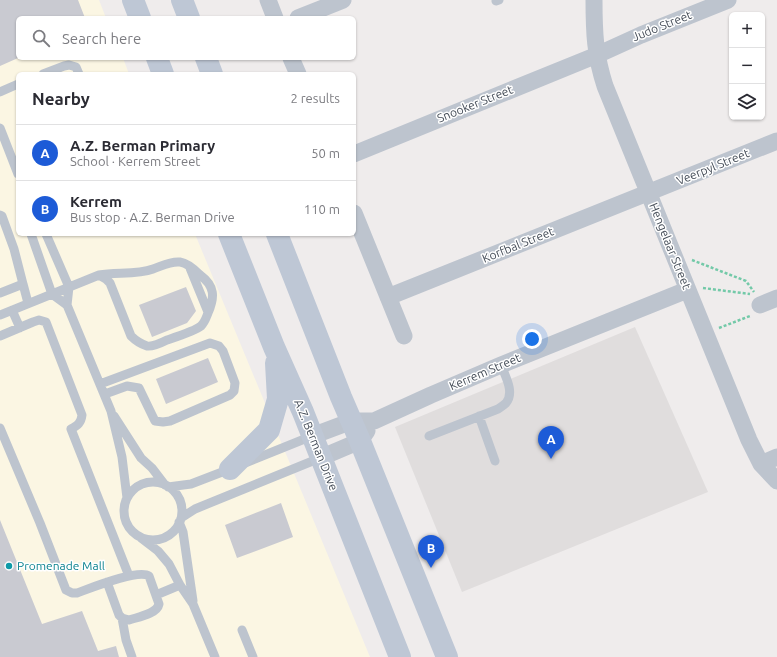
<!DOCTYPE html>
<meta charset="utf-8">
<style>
:root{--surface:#fff;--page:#f7f7f7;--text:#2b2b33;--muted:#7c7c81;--line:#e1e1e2;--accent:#1d5bd7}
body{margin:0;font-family:Ubuntu,sans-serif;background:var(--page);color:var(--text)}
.controls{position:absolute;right:12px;top:12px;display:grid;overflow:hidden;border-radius:6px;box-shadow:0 1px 3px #0004}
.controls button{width:36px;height:36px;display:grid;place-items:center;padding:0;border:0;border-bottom:1px solid var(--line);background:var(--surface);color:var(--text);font:20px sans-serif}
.you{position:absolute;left:532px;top:339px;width:14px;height:14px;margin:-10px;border:3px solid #fff;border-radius:50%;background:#1a73e8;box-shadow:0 0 0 6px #1a73e833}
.badge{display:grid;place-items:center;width:26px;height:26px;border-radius:50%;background:var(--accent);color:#fff;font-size:13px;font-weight:700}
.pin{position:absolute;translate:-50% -33px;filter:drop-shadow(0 1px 2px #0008)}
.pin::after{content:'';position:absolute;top:21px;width:14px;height:12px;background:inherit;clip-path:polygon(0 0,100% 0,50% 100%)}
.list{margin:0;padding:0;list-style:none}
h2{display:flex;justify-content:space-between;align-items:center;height:52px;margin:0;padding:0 16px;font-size:17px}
h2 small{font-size:13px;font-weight:400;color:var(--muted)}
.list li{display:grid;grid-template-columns:26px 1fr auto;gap:12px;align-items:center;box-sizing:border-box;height:56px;padding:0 16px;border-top:1px solid var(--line)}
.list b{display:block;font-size:15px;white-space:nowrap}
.list p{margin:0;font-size:13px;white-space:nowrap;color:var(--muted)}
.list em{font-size:13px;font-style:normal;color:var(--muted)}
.icon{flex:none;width:22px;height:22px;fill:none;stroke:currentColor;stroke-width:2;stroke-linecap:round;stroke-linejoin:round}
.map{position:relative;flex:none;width:777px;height:657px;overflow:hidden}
.search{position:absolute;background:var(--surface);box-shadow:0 1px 3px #0004;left:16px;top:16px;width:340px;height:44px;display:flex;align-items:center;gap:10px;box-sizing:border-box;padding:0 14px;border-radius:6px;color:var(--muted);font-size:15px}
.panel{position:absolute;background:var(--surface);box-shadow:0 1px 3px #0004;left:16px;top:72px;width:340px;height:164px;border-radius:6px}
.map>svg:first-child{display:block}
.commercial{fill:#fbf6e3}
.education{fill:#e0dddd}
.building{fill:#c9cad1}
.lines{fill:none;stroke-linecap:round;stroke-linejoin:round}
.path{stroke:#73c9a8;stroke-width:2.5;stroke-dasharray:3 2;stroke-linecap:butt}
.service{stroke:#bdc4ce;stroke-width:9}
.minor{stroke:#bdc4ce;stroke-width:17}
.secondary{stroke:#bec7d5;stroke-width:22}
.culture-dot{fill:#0f9aa8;stroke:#fff;stroke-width:1.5}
.labels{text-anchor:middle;stroke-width:3;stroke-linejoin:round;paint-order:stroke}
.street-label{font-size:12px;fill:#454d58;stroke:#fff}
.culture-label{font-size:12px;fill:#0d838f;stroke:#fff;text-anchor:start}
</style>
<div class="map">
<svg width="777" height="657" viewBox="0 0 777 657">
<rect width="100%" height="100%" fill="#efecec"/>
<path class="commercial" d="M0 0H99L106 18H18V58H123L129 74H18V234H195L370 657H0Z"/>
<path class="education" d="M635 327 708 492 462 592 395 427Z"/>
<path class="building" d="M0 0H78L85 18H18V58L0 66Z
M186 287 196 311 187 323 152 337 139 305Z
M208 358 218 382 166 404 156 379Z
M281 503 293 537 237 558 225 525Z
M0 520 42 624 82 611 98 651 116 646 119 657H0Z"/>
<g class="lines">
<path class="path" d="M692 260 746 281 754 292
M703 288 750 294
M719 328 750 316"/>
<path class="service" d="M496 1 499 0
M43 74 64 66 69 65 76 67 79 74
M0 92 18 84
M0 128 18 174
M0 215 2 216 14 249 23 284 0 293
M31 234 52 294 67 305
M46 234 69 287 67 305 111 411 122 457 127 498
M190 268 208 312
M23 284 28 303
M12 310 20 328
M0 315 99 275C116 272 137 275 153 269 162 266 170 261 180 262 187 263 195 270 200 275 215 286 215 297 208 313 206 318 205 322 201 326 195 331 176 337 167 340 161 343 153 347 147 346 141 344 135 340 131 336L110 283 106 279 99 275
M0 336 33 322 39 320 46 322 82 415C81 423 78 425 71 429L129 576
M100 384 210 343 219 346 223 351 235 383 234 391 230 395 170 421 163 422 155 421 153 417 139 388 127 386 105 394
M114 416 141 458 152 468 165 485
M479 416 495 461
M0 428 40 523 66 590 72 593H77C91 588 138 569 149 576L159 604C157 614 138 617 129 620L122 618 119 615 107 582
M429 436 498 409C501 407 504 405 506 403 515 392 505 376 501 365
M245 463 312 436
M124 511a29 29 0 1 1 58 0a29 29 0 1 1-58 0Z
M168 487 191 484 230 469
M181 518 195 509 320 458
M179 522 183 532 193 601
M141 538 158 551 169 564 180 585 193 604 215 657
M156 595 180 585
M122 618 126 640 132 657
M242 630 253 657"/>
<path class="minor" d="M268 0 275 18
M594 0C594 33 595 55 605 86L749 440 761 464 777 481
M298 18 343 0
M291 58 298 74
M354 154 597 55 641 35 728 0
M354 213 404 336
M388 297 777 141
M760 305 777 298
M312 436 352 421H374L431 395 501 365 687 290
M320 458 360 441 367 431
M761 464 777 457"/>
<path class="secondary" d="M133 0 140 18
M182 0 189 18
M157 58 163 74
M206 58 212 74
M229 234 274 347 303 412 400 657
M277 234 341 397 360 441 447 657
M230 469 269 430 278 399 276 363"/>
</g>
<circle class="culture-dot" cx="9" cy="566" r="4"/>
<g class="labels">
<g class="street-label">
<text transform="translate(662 26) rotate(-22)" y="4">Judo Street</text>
<text transform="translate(475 104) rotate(-22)" y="4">Snooker Street</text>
<text transform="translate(713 167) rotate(-22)" y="4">Veerpyl Street</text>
<text transform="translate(518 245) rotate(-22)" y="4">Korfbal Street</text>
<text transform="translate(670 246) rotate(68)" y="4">Hengelaar Street</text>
<text transform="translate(485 372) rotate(-23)" y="4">Kerrem Street</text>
<text transform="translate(316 445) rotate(68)" y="4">A.Z. Berman Drive</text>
</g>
<g class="culture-label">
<text x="17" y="570">Promenade Mall</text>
</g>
</g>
</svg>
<div class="controls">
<button>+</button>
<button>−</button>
<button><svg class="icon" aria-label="layers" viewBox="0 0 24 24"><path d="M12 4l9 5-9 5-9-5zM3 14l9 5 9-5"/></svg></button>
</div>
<div class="you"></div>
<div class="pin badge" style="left:551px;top:459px">A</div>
<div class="pin badge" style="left:431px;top:568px">B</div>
<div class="search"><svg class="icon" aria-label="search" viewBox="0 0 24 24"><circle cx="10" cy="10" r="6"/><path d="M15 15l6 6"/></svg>Search here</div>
<section class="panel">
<h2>Nearby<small>2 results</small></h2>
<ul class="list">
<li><span class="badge">A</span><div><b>A.Z. Berman Primary</b><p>School · Kerrem Street</p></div><em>50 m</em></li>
<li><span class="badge">B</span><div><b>Kerrem</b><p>Bus stop · A.Z. Berman Drive</p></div><em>110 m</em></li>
</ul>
</section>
</div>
